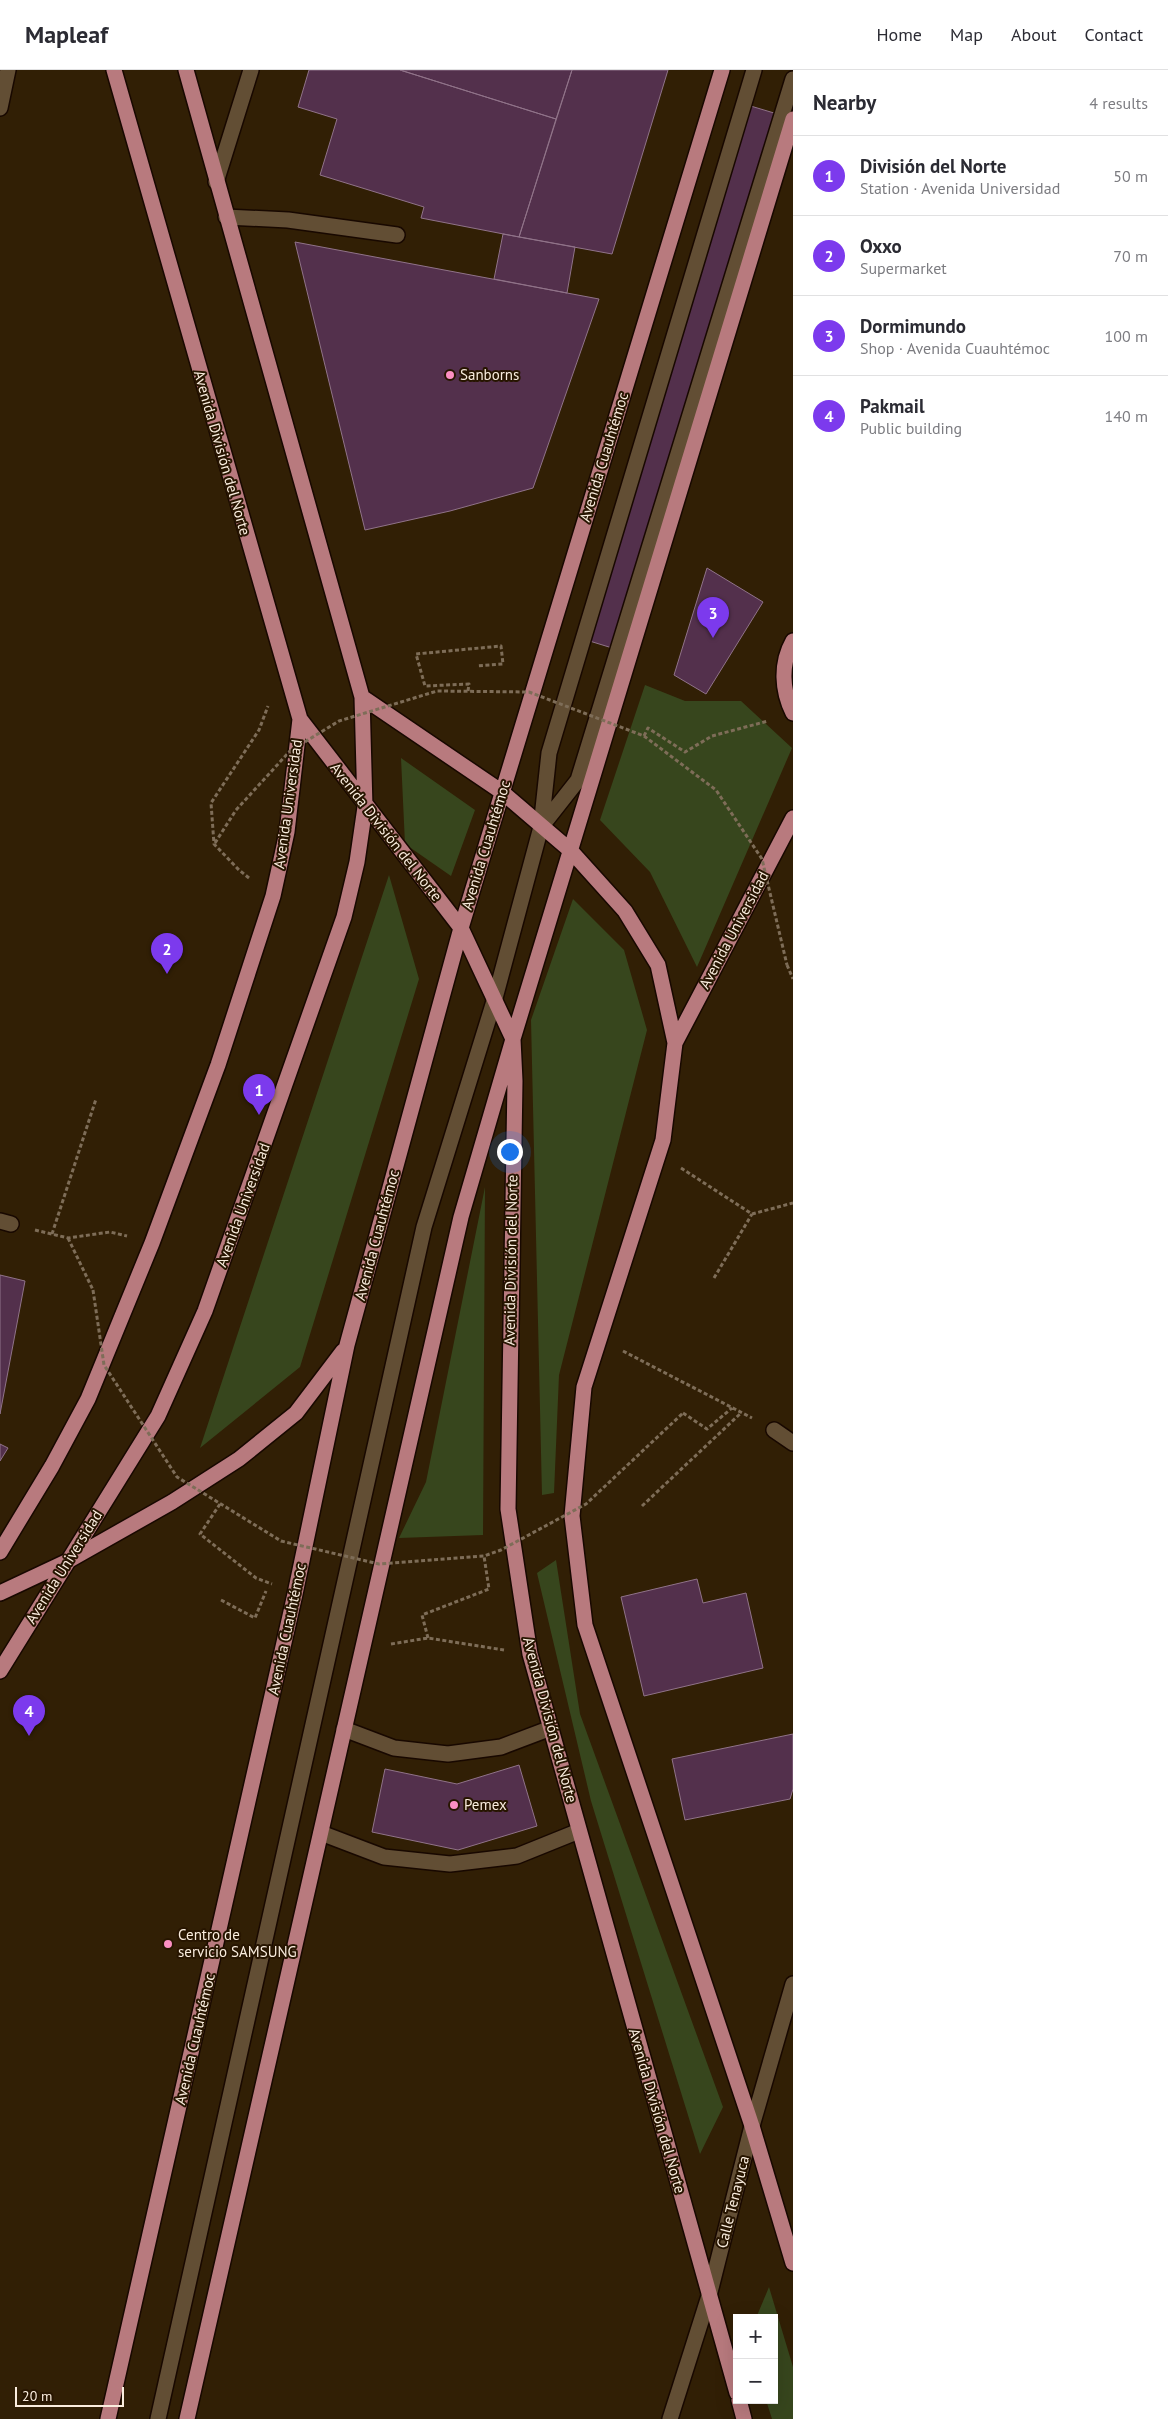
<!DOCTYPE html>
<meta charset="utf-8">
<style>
:root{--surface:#fff;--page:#f2f2f3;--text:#2b2b33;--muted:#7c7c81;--line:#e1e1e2;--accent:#7c3aed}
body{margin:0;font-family:"PT Sans",sans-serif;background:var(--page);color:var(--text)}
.controls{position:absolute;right:15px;bottom:15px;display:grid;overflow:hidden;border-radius:0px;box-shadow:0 5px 20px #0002}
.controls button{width:45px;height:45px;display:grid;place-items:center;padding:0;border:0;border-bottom:1px solid var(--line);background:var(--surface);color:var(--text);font:25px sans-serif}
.scale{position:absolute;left:15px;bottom:12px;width:109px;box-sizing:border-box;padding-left:5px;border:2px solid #faedde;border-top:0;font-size:14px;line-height:18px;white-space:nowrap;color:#faedde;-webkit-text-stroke:4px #271500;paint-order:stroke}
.you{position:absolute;left:509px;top:1081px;width:18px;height:18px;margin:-12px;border:4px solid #fff;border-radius:50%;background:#1a73e8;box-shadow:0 0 0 8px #1a73e833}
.badge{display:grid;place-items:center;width:32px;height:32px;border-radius:50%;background:var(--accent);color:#fff;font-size:16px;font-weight:700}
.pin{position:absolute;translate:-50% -41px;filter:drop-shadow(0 1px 2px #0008)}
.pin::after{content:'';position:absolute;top:26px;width:18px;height:15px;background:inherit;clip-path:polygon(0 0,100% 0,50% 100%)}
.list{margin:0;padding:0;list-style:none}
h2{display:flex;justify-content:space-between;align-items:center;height:65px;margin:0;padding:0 20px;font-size:21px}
h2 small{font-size:16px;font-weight:400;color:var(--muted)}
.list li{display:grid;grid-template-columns:32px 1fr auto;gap:15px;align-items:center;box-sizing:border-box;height:80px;padding:0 20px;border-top:1px solid var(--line)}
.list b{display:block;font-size:19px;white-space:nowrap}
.list p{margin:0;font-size:16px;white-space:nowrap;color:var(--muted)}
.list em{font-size:16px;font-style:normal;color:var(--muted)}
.map{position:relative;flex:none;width:793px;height:2349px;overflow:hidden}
header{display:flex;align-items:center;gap:30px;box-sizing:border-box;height:70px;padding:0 25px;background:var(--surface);border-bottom:1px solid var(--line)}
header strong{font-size:24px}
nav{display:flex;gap:28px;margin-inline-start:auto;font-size:18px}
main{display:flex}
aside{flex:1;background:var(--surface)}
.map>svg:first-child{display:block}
.green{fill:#37461d}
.building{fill:#53304c;stroke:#907389}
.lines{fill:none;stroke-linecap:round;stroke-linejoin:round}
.minor-casing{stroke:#180800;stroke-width:18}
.major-casing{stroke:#180800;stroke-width:18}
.path{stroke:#7e6d58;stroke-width:3;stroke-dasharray:4 2.5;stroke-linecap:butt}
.minor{stroke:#624e34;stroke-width:15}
.major{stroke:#b87a7e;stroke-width:15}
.path-bridge{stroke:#7e6d58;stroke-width:3;stroke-dasharray:4 2.5;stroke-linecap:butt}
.poi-dot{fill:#fc8fc2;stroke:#271500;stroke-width:2}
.labels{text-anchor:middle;stroke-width:4;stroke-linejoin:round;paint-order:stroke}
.poi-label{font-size:15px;fill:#faedde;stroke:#271500;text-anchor:start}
.street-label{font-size:15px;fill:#faedde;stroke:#271500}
</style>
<header>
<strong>Mapleaf</strong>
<nav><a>Home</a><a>Map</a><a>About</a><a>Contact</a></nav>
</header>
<main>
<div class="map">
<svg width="793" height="2349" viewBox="0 0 793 2349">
<rect width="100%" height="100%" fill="#311f05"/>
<path class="green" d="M645 615 685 631H741L792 678 697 897 650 802 600 750Z
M401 688 475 740 451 806 405 774Z
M389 805 419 909 300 1297 200 1378Z
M573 829 624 880 647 960 559 1305 554 1423 542 1425 531 950Z
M485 1117 483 1465 399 1468 426 1412Z
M556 1490 580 1644 723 2037 700 2084 591 1731 537 1503Z
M769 2217 793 2297V2349H772L766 2330H774V2248H756Z"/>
<path class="building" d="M309 0H400L556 49 519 167 421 148 424 137 320 105 337 49 298 37Z
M400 0H572L556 49Z
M572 0H668L612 184 519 167Z
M744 34 784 46 622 581 583 569Z
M503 164 575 177 567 223 494 209Z
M295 172 599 229 533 418 450 441 365 460Z
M707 498 763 532 706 624 674 605Z
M0 1205 25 1211 0 1344Z
M0 1374 8 1378 0 1391Z
M697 1509 703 1533 746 1523 763 1598 644 1626 621 1527Z
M793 1664V1719L790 1729 685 1750 672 1689Z
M519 1695 537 1756 458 1780 372 1762 385 1699 457 1714Z"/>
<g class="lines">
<defs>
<path id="minor" d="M0 38 8 0
M216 112 251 0
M226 147 288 150 397 165
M541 757 578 710 793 9
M0 1151 11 1154
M774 1360 793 1373
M344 1659 394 1678 448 1684 501 1677 551 1658
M321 1763 384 1787 450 1794 517 1786 579 1761
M158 2349 424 1157 495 928 541 757 549 683 754 0
M670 2349 709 2226 752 2056 793 1914"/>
<path id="major" d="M114 0 300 649 461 858 513 969 515 1011 508 1439 530 1584 737 2323
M793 571C780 594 782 621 793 643
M362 627 502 722 571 781 625 841 658 895 675 973 663 1070 584 1317 572 1446 585 1555 752 2056 793 2193
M675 973 793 748
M0 1482 52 1396 88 1329 152 1173 218 995 273 826 287 762 300 649
M0 1523 66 1492 172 1432 239 1389 296 1343 343 1281
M0 1601 158 1346 205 1241 344 847 357 792 365 737 362 627 186 0
M739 2330 744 2349
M108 2349 295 1524 347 1275 461 858 722 0
M187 2349 461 1147 513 969 793 49"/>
</defs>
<use href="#minor" class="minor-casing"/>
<use href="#major" class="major-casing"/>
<path class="path" d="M468 621 469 614 425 616 416 584 501 576 503 594 477 596
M644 666 648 658 685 682 712 666 768 651
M215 773 236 740
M249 808 239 800 214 774 211 733 259 660 268 636
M787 895 793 909
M681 1098 752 1144 793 1133
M35 1160 68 1168 110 1162 127 1166
M52 1164 96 1029
M68 1168 93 1220
M714 1208 752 1144
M623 1281 752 1348
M683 1343 707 1359 732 1338
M220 1434 200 1464 256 1508 272 1514
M642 1436 741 1343
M221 1530 255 1548 266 1521
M428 1568 422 1545 489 1519 484 1486
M391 1574 428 1568 504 1580"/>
<use href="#minor" class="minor"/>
<use href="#major" class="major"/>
<path class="path-bridge" d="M236 740 290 681 339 651 437 621 529 622 644 666 716 720 762 789 787 895
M93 1220 104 1295 177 1407 281 1471 379 1494 484 1486 501 1480 586 1434 683 1343"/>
</g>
<g class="poi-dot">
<circle cx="450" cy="305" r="5"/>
<circle cx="454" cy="1735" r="5"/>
<circle cx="168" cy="1874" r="5"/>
</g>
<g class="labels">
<g class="poi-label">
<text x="460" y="310">Sanborns</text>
<text x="464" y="1740">Pemex</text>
<text x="178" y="1870">Centro de<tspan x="178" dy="17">servicio SAMSUNG</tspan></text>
</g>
<g class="street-label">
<text transform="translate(222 383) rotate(74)" y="5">Avenida División del Norte</text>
<text transform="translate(604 387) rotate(-73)" y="5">Avenida Cuauhtémoc</text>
<text transform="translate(288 734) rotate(-82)" y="5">Avenida Universidad</text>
<text transform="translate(386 762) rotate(52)" y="5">Avenida División del Norte</text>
<text transform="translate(486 775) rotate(-73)" y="5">Avenida Cuauhtémoc</text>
<text transform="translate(734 860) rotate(-62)" y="5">Avenida Universidad</text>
<text transform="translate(243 1135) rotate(-70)" y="5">Avenida Universidad</text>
<text transform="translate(377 1165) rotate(-75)" y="5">Avenida Cuauhtémoc</text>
<text transform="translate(511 1190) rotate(-89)" y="5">Avenida División del Norte</text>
<text transform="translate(64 1497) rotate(-58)" y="5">Avenida Universidad</text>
<text transform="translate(287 1559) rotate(-78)" y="5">Avenida Cuauhtémoc</text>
<text transform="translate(550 1650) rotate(75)" y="5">Avenida División del Norte</text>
<text transform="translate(195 1969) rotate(-77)" y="5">Avenida Cuauhtémoc</text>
<text transform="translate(657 2041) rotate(74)" y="5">Avenida División del Norte</text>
<text transform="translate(733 2132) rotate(-76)" y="5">Calle Tenayuca</text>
</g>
</g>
</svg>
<div class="controls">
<button>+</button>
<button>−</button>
</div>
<div class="scale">20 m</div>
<div class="you"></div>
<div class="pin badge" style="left:259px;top:1045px">1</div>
<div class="pin badge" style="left:167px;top:904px">2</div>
<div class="pin badge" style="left:713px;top:568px">3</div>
<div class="pin badge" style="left:29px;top:1666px">4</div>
</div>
<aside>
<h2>Nearby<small>4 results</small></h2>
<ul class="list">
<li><span class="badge">1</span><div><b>División del Norte</b><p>Station · Avenida Universidad</p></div><em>50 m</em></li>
<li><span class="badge">2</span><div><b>Oxxo</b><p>Supermarket</p></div><em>70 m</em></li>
<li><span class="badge">3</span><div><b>Dormimundo</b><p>Shop · Avenida Cuauhtémoc</p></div><em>100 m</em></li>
<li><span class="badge">4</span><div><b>Pakmail</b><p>Public building</p></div><em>140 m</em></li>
</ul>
</aside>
</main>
